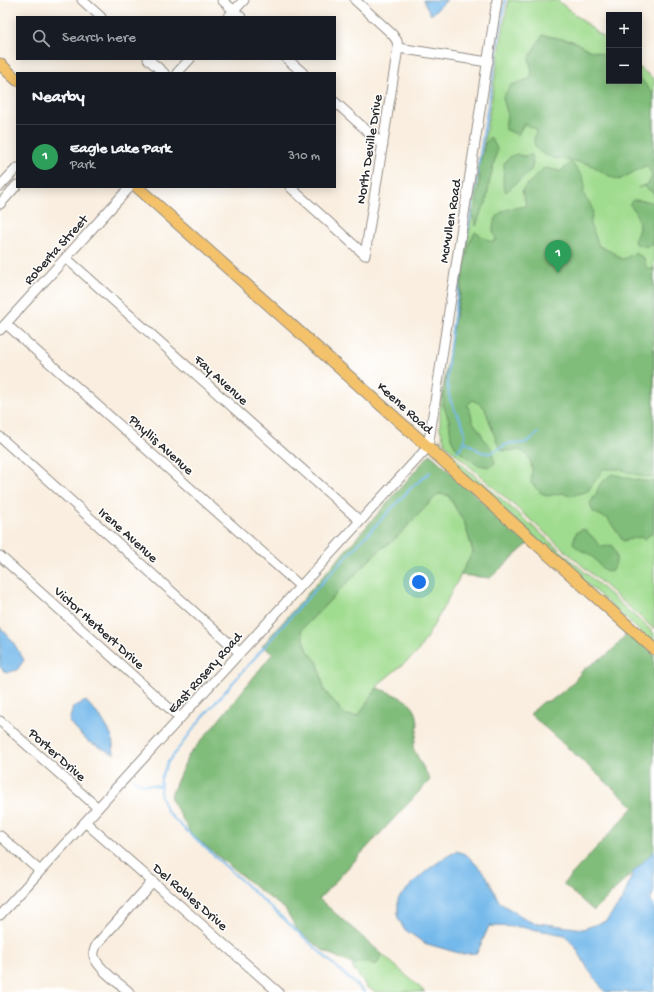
<!DOCTYPE html>
<meta charset="utf-8">
<style>
:root{--surface:#171b24;--page:#20242c;--text:#f1f3f6;--muted:#9ea1a6;--line:#363941;--accent:#db2777}
body{margin:0;font-family:"Gochi Hand",sans-serif;background:var(--page);color:var(--text)}
.controls{position:absolute;right:12px;top:12px;display:grid;overflow:hidden;border-radius:0px;box-shadow:0 2px 10px #0003}
.controls button{width:36px;height:36px;display:grid;place-items:center;padding:0;border:0;border-bottom:1px solid var(--line);background:var(--surface);color:var(--text);font:20px sans-serif}
.you{position:absolute;left:419px;top:582px;width:14px;height:14px;margin:-10px;border:3px solid #fff;border-radius:50%;background:#1a73e8;box-shadow:0 0 0 6px #1a73e833}
.badge{display:grid;place-items:center;width:26px;height:26px;border-radius:50%;background:var(--accent);color:#fff;font-size:13px;font-weight:700}
.pin{position:absolute;translate:-50% -33px;filter:drop-shadow(0 1px 2px #0008)}
.pin::after{content:'';position:absolute;top:21px;width:14px;height:12px;background:inherit;clip-path:polygon(0 0,100% 0,50% 100%)}
.list{margin:0;padding:0;list-style:none}
h2{display:flex;justify-content:space-between;align-items:center;height:52px;margin:0;padding:0 16px;font-size:17px}
h2 small{font-size:13px;font-weight:400;color:var(--muted)}
.list li{display:grid;grid-template-columns:26px 1fr auto;gap:12px;align-items:center;box-sizing:border-box;height:64px;padding:0 16px;border-top:1px solid var(--line)}
.list b{display:block;font-size:15px;white-space:nowrap}
.list p{margin:0;font-size:13px;white-space:nowrap;color:var(--muted)}
.list em{font-size:13px;font-style:normal;color:var(--muted)}
.icon{flex:none;width:22px;height:22px;fill:none;stroke:currentColor;stroke-width:2;stroke-linecap:round;stroke-linejoin:round}
.map{position:relative;flex:none;width:654px;height:992px;overflow:hidden}
.search{position:absolute;background:var(--surface);box-shadow:0 2px 10px #0003;left:16px;top:16px;width:320px;height:44px;display:flex;align-items:center;gap:10px;box-sizing:border-box;padding:0 14px;border-radius:0px;color:var(--muted);font-size:15px}
.panel{position:absolute;background:var(--surface);box-shadow:0 2px 10px #0003;left:16px;top:72px;width:320px;height:116px;border-radius:0px}
.map>svg:first-child{display:block}
.green{fill:#a0dc8f;stroke:#66845d}
.forest{fill:#80bc7a;stroke:#567452}
.water{fill:#75b9eb;stroke:#50728b}
.lines{fill:none;stroke-linecap:round;stroke-linejoin:round}
.stream{stroke:#75b9eb;stroke-width:2}
.minor-casing{stroke:#928c85;stroke-width:11}
.major-casing{stroke:#928c85;stroke-width:13}
.minor{stroke:#fff;stroke-width:9}
.major{stroke:#f3c26a;stroke-width:11}
.labels{text-anchor:middle;stroke-width:3;stroke-linejoin:round;paint-order:stroke}
.street-label{font-size:14px;fill:#2b2b2b;stroke:#fff}
</style>
<div class="map">
<svg width="654" height="992" viewBox="0 0 654 992">
<rect width="100%" height="100%" fill="#fff"/>
<filter id="ink" filterUnits="userSpaceOnUse"><feTurbulence type="fractalNoise" baseFrequency=".025" numOctaves="2"/><feDisplacementMap in="SourceGraphic" scale="8" xChannelSelector="R" yChannelSelector="G"/><feConvolveMatrix kernelMatrix="1 2 1 2 8 2 1 2 1" color-interpolation-filters="sRGB"/></filter>
<filter id="wash" filterUnits="userSpaceOnUse"><feTurbulence type="fractalNoise" baseFrequency=".012" numOctaves="4" result="noise"/><feDisplacementMap in="SourceGraphic" scale="16" xChannelSelector="R" yChannelSelector="G"/><feGaussianBlur stdDeviation="0.9" result="paint"/><feColorMatrix in="noise" values="0 0 0 0 0 0 0 0 0 0 0 0 0 0 0 0 0 1.4 0 .05"/><feComposite in="paint" operator="in"/></filter>
<g filter="url(#wash)">
<rect width="100%" height="100%" fill="#f9eedf"/>
<path class="green" d="M508 0H557L609 42V81H639V67L654 79V629L458 456 446 445 440 429V405Z
M440 438 444 447 456 459 654 633V644L435 448 440 443Z
M438 494 448 495 465 524 473 552 435 623 417 653 381 682 358 716 345 715 324 690 318 663 308 651 301 630 376 553 396 538Z
M382 954 425 992H375L367 987 352 967 356 963 376 964Z"/>
<path class="forest" d="M543 35 573 41 589 50 597 52 608 57 609 58V81H639V77L654 95V193L643 186 638 188 649 183 652 176 648 166 643 167 619 180C608 177 599 168 588 164 574 159 537 162 534 142 534 137 536 133 536 129L524 124 518 135 505 129 507 113 503 97 511 85 529 79 531 76 532 71 529 59 536 45Z
M490 137 496 146 497 151 489 184 486 203 481 212 476 226 472 214 476 209 480 177 477 168 482 155 484 145Z
M517 154 522 156 532 155 533 163 531 170 506 192C500 183 505 173 504 163L511 156Z
M571 162 583 177 585 186 583 191 586 199 590 203 593 211 590 225 594 233 599 246 614 253 621 259 626 258 635 253 644 258 647 270 654 268V477L640 476 620 469H603L588 491 570 496 562 493 547 496 540 492 531 483 532 468 530 460 525 453 519 450 503 451 498 445 485 409 483 406 473 400 467 405 470 411 473 422 481 433 484 440 492 448 493 457 495 462 491 467 477 465 456 448 451 438 449 420 444 407 443 397 452 332 458 305 469 244 475 232 491 242 496 240C496 236 494 234 493 231 492 224 497 214 503 211 506 209 521 207 526 206 526 201 523 197 522 190L544 168 561 171Z
M633 200 648 201 654 204 653 245C646 247 640 247 634 242 635 238 637 235 638 232 641 222 636 211 629 204Z
M430 454 529 543 490 578 460 575 473 552 465 524 448 495 438 494 396 538 376 553 301 630 308 651 318 663 324 690 345 715 358 716 377 688C412 700 426 708 413 748L430 780 319 899 382 954 377 964 356 963 354 965 324 951 298 931 285 909 259 890 191 834 170 797 188 756 218 721 273 653 262 646Z
M612 474C627 477 637 482 654 481V531L645 539 639 537 623 541 608 519 593 512 590 503 596 494 600 484Z
M582 529C591 532 595 542 602 547L612 545C618 557 618 561 611 572 598 569 600 563 591 556 583 550 580 552 573 543L576 533Z
M628 631 654 654V851L594 911 563 884 634 807 530 714 543 702 552 700 570 686 584 669 608 654 622 640Z"/>
<path class="water" d="M423 0H447L431 15Z
M0 627 11 639 24 660 17 670 6 673 0 667Z
M86 701 102 719 112 736 114 754 87 741 69 722 73 707Z
M457 851 467 855 486 875 500 903 531 922 583 929 606 921 623 899 633 872 654 851V891L650 901 654 905V992H605L588 969 576 948 565 935 521 927 489 926 477 953 462 954 424 943 404 929 398 918V899C416 879 433 863 457 851Z"/>
<g class="lines">
<path class="stream" d="M464 441C471 444 476 450 482 452 493 456 499 447 508 444 513 442 518 444 523 443 529 442 534 437 538 433
M457 451C462 447 465 443 465 436 465 422 454 412 450 399 444 376 450 351 452 328L505 0
M133 779 142 784 160 786
M364 992 178 823 166 810 160 793 161 778 168 762 202 718 300 606 411 488 430 472"/>
</g>
</g>
<g filter="url(#ink)">
<g class="lines">
<defs>
<path id="minor" d="M82 0 101 17
M222 0 241 17
M355 0 392 34 397 41 398 48 488 62
M228 17 244 0
M148 59 164 73
M287 59 303 73
M177 73 190 59
M335 102 383 145
M0 186 17 168
M290 187 365 255
M0 204 17 185
M365 255 398 48
M66 258 360 521
M6 324 300 586
M0 330 130 187
M0 437 240 653
M0 556 180 718
M0 721 98 808
M85 822 278 992
M0 836 40 871
M0 915 428 447 497 0
M129 992C120 984 97 968 94 956 93 952 95 948 97 944L153 881"/>
<path id="major" d="M0 64 17 80
M137 187 654 649"/>
</defs>
<use href="#minor" class="minor-casing"/>
<use href="#major" class="major-casing"/>
<use href="#minor" class="minor"/>
<use href="#major" class="major"/>
</g>
</g>
<g class="labels">
<g class="street-label">
<text transform="translate(368 149) rotate(-81)" y="5">North Deville Drive</text>
<text transform="translate(449 221) rotate(-81)" y="5">McMullen Road</text>
<text transform="translate(55 249) rotate(-48)" y="5">Roberta Street</text>
<text transform="translate(222 379) rotate(42)" y="5">Fay Avenue</text>
<text transform="translate(406 407) rotate(42)" y="5">Keene Road</text>
<text transform="translate(162 444) rotate(42)" y="5">Phyllis Avenue</text>
<text transform="translate(129 534) rotate(42)" y="5">Irene Avenue</text>
<text transform="translate(100 627) rotate(42)" y="5">Victor Herbert Drive</text>
<text transform="translate(204 672) rotate(-48)" y="5">East Rosery Road</text>
<text transform="translate(58 754) rotate(42)" y="5">Porter Drive</text>
<text transform="translate(191 896) rotate(41)" y="5">Del Robles Drive</text>
</g>
</g>
</svg>
<div class="controls">
<button>+</button>
<button>−</button>
</div>
<div class="you"></div>
<div class="pin badge" style="left:558px;top:273px;background:#2e9e5b">1</div>
<div class="search"><svg class="icon" aria-label="search" viewBox="0 0 24 24"><circle cx="10" cy="10" r="6"/><path d="M15 15l6 6"/></svg>Search here</div>
<section class="panel">
<h2>Nearby<small></small></h2>
<ul class="list">
<li><span class="badge" style="background:#2e9e5b">1</span><div><b>Eagle Lake Park</b><p>Park</p></div><em>310 m</em></li>
</ul>
</section>
</div>
